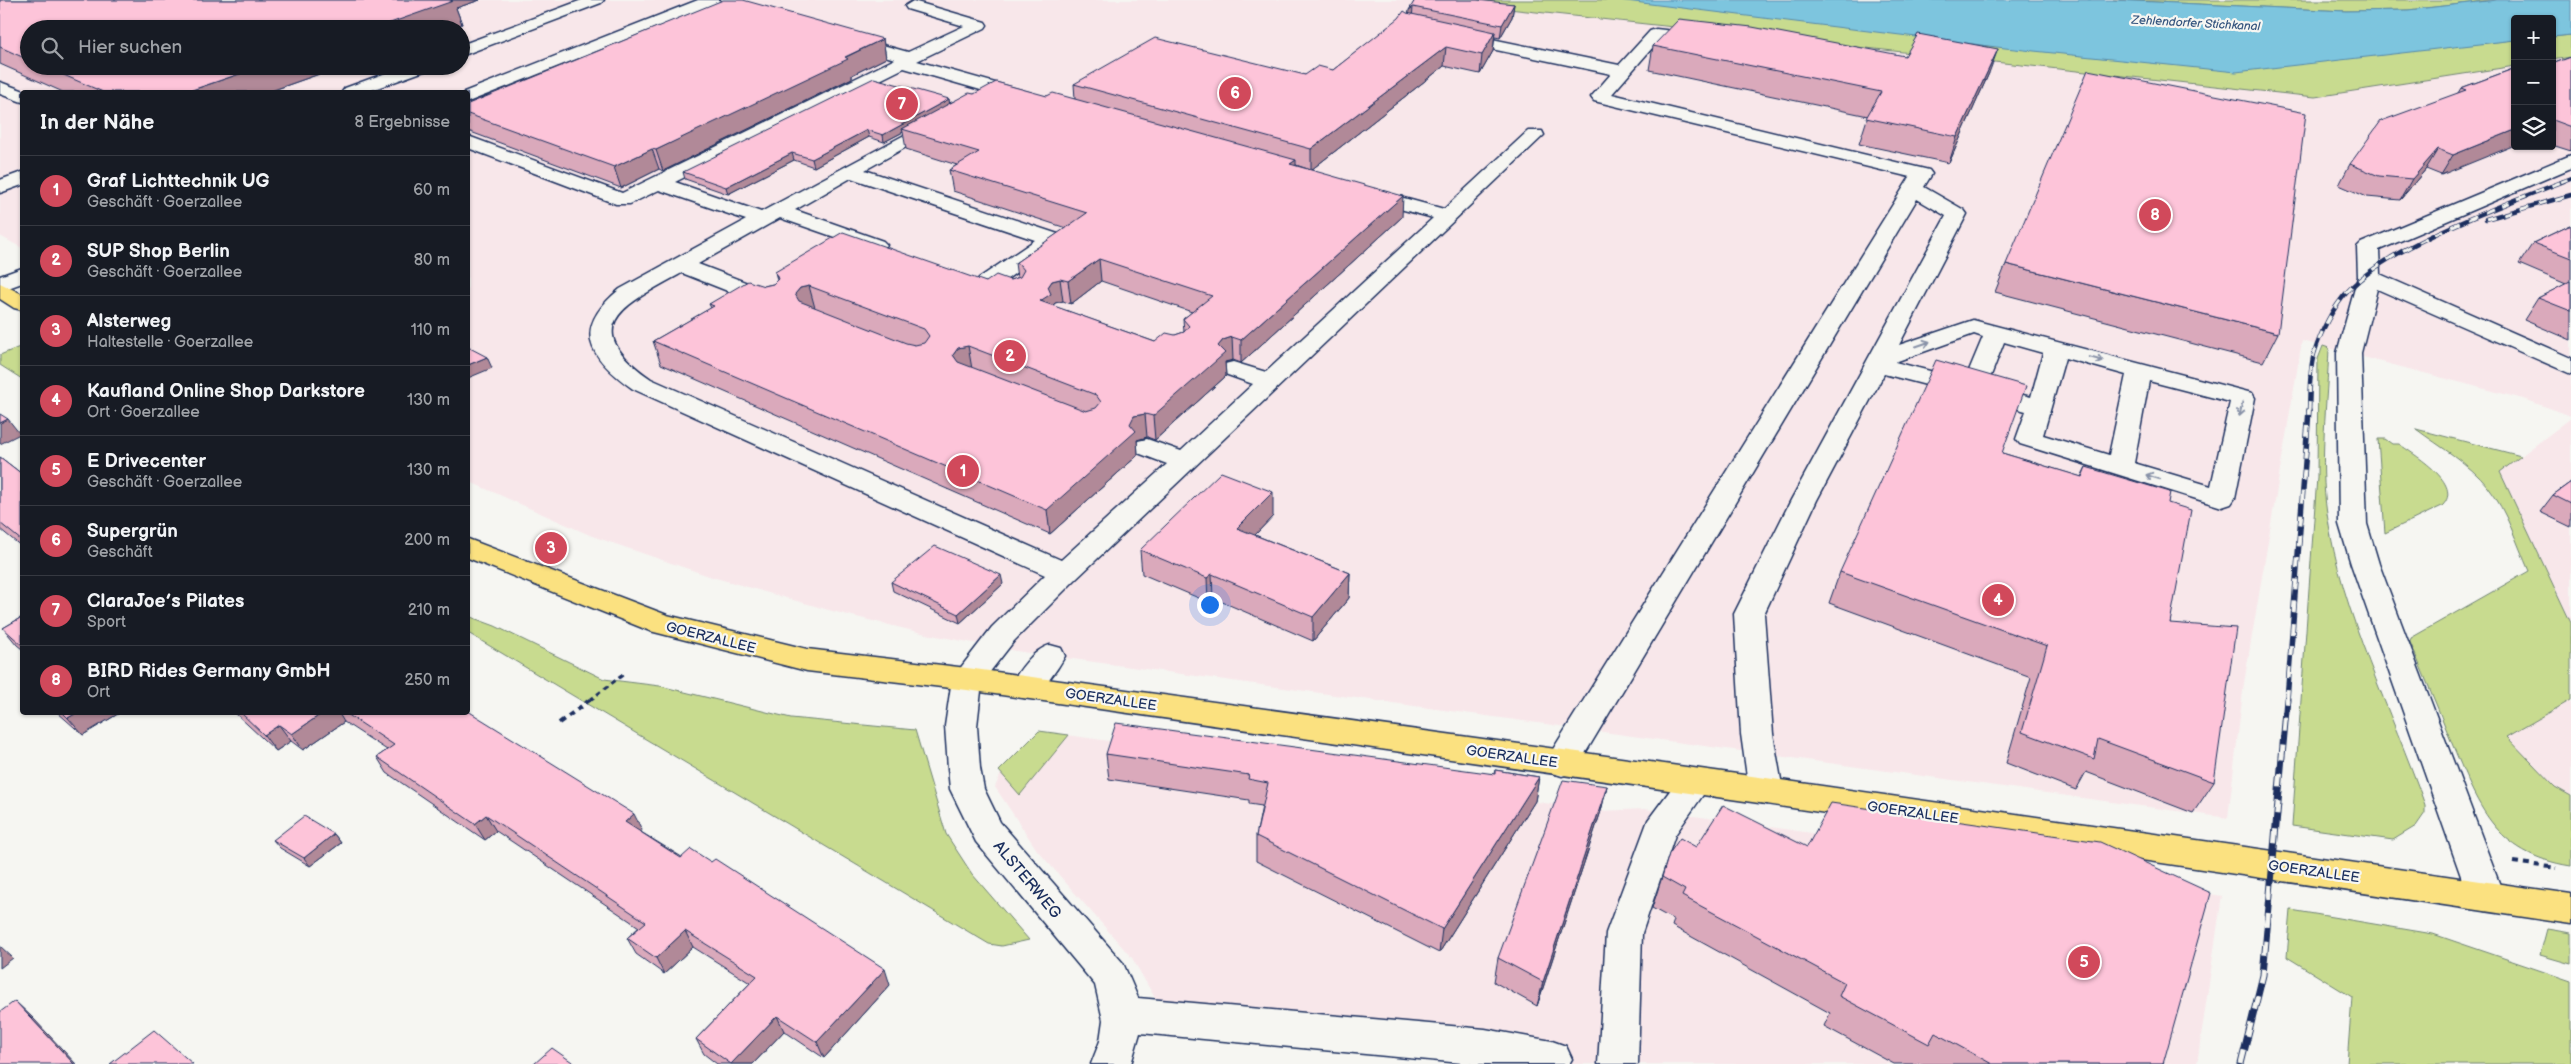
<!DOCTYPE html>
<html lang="de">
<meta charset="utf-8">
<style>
:root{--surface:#171b24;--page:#20242c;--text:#f1f3f6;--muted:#9ea1a6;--line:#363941;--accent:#d1495b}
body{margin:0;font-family:"Balsamiq Sans",sans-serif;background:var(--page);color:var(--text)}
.controls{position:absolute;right:15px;top:15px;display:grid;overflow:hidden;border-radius:5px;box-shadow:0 1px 4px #0004}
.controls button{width:45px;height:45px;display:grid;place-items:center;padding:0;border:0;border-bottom:1px solid var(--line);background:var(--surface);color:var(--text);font:25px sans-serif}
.you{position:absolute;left:1209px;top:604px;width:18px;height:18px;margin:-12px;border:4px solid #fff;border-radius:50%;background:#1a73e8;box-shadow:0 0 0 8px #1a73e833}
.badge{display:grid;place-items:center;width:32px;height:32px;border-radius:50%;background:var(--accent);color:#fff;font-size:16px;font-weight:700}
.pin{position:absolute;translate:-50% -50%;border:2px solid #fff;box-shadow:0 1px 5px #0006}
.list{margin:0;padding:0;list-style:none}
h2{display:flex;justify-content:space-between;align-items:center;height:65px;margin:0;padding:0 20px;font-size:21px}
h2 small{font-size:16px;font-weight:400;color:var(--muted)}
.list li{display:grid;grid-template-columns:32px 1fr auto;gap:15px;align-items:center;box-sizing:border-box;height:70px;padding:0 20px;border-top:1px solid var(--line)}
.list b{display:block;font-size:19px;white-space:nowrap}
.list p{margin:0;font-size:16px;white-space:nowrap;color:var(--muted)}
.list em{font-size:16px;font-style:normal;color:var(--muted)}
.icon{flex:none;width:28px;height:28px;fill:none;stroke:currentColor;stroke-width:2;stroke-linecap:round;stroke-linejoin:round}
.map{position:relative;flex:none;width:2571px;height:1064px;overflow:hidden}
.search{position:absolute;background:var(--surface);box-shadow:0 1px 4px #0004;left:20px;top:20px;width:450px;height:55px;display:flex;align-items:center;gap:12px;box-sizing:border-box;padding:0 18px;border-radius:28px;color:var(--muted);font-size:19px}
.panel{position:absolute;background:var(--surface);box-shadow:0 1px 4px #0004;left:20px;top:90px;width:450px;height:625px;border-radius:5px}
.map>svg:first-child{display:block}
.built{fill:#f8e7ea;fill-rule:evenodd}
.green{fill:#c8db8f;stroke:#728576}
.water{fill:#7dc5de;stroke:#5689ab}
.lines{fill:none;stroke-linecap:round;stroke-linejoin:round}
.minor-casing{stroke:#1b2f5e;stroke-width:3}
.major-casing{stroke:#1b2f5e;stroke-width:3}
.path-far1{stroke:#1b2f5e;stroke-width:3;stroke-dasharray:5 4;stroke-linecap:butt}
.path{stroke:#1b2f5e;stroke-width:4;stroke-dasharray:6 5;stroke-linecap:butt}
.minor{fill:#f6f6f2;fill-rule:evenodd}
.major{fill:#fbe180;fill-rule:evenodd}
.rail-far3-casing{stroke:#1b2f5e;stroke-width:4}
.rail-far2-casing{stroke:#1b2f5e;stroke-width:4.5}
.rail-far1-casing{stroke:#1b2f5e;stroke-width:5.5}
.rail-casing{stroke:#1b2f5e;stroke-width:7}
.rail-far3{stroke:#f6f6f2;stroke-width:2.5;stroke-dasharray:7;stroke-linecap:butt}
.rail-far2{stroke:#f6f6f2;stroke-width:3;stroke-dasharray:9;stroke-linecap:butt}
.rail-far1{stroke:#f6f6f2;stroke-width:4;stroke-dasharray:11;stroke-linecap:butt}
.rail{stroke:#f6f6f2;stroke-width:5;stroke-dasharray:14;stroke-linecap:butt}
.wall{fill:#daa9bb;stroke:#1b2f5e;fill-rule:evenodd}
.shaded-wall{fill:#b18998;stroke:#1b2f5e}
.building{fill:#fdc4d9;stroke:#1b2f5e;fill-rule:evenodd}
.oneway{stroke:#8892a8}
.labels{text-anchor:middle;stroke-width:4.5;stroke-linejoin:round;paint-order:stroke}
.far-water-label{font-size:12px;font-style:italic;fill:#34547e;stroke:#f6f6f2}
.street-label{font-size:14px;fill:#1b2f5e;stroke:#f6f6f2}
.near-street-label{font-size:16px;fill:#1b2f5e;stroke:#f6f6f2}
</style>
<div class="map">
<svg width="2571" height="1064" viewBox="0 0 2571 1064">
<rect width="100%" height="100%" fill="#f6f6f2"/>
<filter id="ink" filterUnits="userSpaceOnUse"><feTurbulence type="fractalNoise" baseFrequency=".02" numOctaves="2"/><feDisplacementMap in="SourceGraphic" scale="10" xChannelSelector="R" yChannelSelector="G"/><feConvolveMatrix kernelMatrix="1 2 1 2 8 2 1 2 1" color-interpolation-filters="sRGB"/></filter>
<g filter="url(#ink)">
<path class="built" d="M0 0H1426L2315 97 2515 66V146H2552V60L2571 57V416L2527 400 2302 341 2244 683 2228 818 1022 652 926 634 836 612 712 577 592 536 468 481V92H22V248L0 236ZM29 29H461V66H29Z
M2571 418V623L2500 472Z
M2571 700V796L2555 787 2507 737Z
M1039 731 1601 811 1645 809 2081 872 2222 896 2197 1064H1562L1517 1041 1521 1033 1152 1016 1155 998 1132 958 1037 850 995 787 1005 765Z"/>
<path class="green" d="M1426 0H1618L2432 48 2515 40V66L2315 97Z
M2113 0H2496L2408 10 2346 11Z
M2571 35V57L2552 60V37Z
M22 346V379L0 365V355Z
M2323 346 2329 348C2327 402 2319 460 2327 514 2342 615 2391 709 2425 805V813L2416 826 2393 840 2292 826 2317 477 2318 359Z
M2416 429 2521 456 2500 472 2571 623V700L2507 737 2555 787 2571 796V866C2494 854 2478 805 2451 741 2438 708 2424 675 2410 642L2411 638 2529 571C2517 544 2507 511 2488 487 2469 463 2440 447 2416 429Z
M2378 439H2385L2392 444H2399C2413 454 2465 484 2442 506L2385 533Z
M468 616 495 626 604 679 660 686 791 718 915 730 946 834 972 874 1029 940 1002 946 989 944 468 633Z
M1039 731 1069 735 1020 795 999 771Z
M2291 910 2433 934 2571 981V1064H2347L2352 997 2287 957Z
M2547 929 2571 933V964L2540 955Z"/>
<path class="water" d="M1618 0H2113L2346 11 2408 10 2496 0H2571V35L2552 37V19H2515V40L2236 72 2005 48Z"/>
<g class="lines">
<defs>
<path id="minor" d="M582 0H604L601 3 461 56V45Z
M698 0H720L717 3 468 102V92H464Z
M913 1 985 22 987 25 985 28 917 61 1031 93 1034 97 1031 101H1019L904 68 675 182 761 212 938 117 944 118 947 122 944 126 865 170 1058 234 1061 238 1058 242 995 288 987 290 979 288 976 283 979 278 1035 240 851 178 795 210 883 241 887 245 883 249 876 251 869 249 780 218 698 264 779 295 782 300 779 305 771 307 763 305 682 273C628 303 574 326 651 379L1061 560 1167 464 1138 453 1134 447 1138 441 1147 439 1181 451 1253 384 1225 374 1221 369 1225 364 1233 362 1266 372 1433 218 1360 198 1357 194 1360 190 1367 188 1444 209 1528 131H1542L1544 135 1075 580 1014 641 982 682 977 726 980 768 984 789 1000 822 1123 963 1138 998 1485 1029 1552 1041 1566 1046 1572 1059 1569 1064H1472L1140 1033 1131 1064H1091L1100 1041 1103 1020 1095 985 976 842 950 789 948 768 945 726 952 679 992 627 1045 575 633 389C588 357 571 329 620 289L746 220 659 190 630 204H616L468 148V136L622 193 895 59 844 44 842 41 844 38 850 36 908 52 964 26 907 9 905 6Z
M1656 29 1701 34 1709 39 1701 44 1660 39 1612 94 1929 170 1932 174 1924 187 1964 210 1967 214 1899 345 1973 320 2252 393 2255 398 2235 498 2231 504 2222 507 2020 444 2016 439 2026 411 1884 374 1817 500 1764 614 1773 734 1783 791 1778 800 1766 804 1754 800 1749 791 1741 734 1734 614 1791 500 1946 216 1917 199 1574 772 1562 776 1550 772 1546 763 1550 754 1910 177 1594 101 1591 97 1611 74 1458 42 1450 37 1458 32 1619 65 1650 31ZM1974 334 1983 337 1965 380 1895 362ZM2004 342 2043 353 2031 397 1987 386ZM2065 358 2126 375 2109 455 2043 435ZM2149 381 2230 402 2211 486 2134 463Z
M405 66H429L427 70 366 92H342L345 88Z
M0 82 27 92H22V102L0 94Z
M2571 155V168L2379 250 2380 274 2571 358V374L2377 289 2361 353 2367 524 2379 564 2504 896 2499 907 2486 911 2473 907 2468 896 2351 564 2339 524 2337 353 2358 277 2357 247 2361 243Z
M22 172V185L0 193V180Z
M22 268V283L0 291V276Z
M1050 645 1061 648 1065 656C1059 667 1039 698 1025 698 1022 698 1017 696 1014 695L1010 687C1018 671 1033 650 1050 645Z
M1695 769 1707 773 1712 782 1675 835 1642 933 1638 1064H1598L1606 933 1648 820 1683 773Z"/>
<path id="major" d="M0 283 22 294V310L14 308 0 299Z
M468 539 667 615 807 649 967 668 1766 778 2571 894V924L1766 804 967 690 807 671 650 631 468 558Z"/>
</defs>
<use href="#minor" class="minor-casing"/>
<use href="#major" class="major-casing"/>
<path class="path-far1" d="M590 700 624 674"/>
<path class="path" d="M559 723 591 699
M2513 862 2557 868"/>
<use href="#minor" class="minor"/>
<use href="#major" class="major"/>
<defs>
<path id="rail-far3" d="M2561 182 2571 178"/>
<path id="rail-far2" d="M2486 219 2571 195
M2309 411C2310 393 2309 371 2314 354 2321 331 2332 309 2348 291 2391 244 2504 205 2564 181"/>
<path id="rail-far1" d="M2287 700 2309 410"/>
<path id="rail" d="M2241 1064 2263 975 2287 699"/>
</defs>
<use href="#rail-far3" class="rail-far3-casing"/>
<use href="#rail-far2" class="rail-far2-casing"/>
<use href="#rail-far1" class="rail-far1-casing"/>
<use href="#rail" class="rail-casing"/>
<use href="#rail-far3" class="rail-far3"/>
<use href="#rail-far2" class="rail-far2"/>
<use href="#rail-far1" class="rail-far1"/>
<use href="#rail" class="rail"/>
</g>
<path class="wall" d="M0 0H480L456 8 462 24 29 29V66H342L268 92H63L0 64Z
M1415 0 1514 4 1512 17 1500 38 1495 37 1493 51 1480 74 1444 66 1311 170 1296 165 1402 217 1241 363 1233 360 1225 362 1226 376 1155 440 1147 437 1137 440 1138 455 1050 534 661 364 653 341 711 308 709 304 764 286 773 284 777 280 775 272 986 282 1010 280 1017 278 1015 263 1066 228 953 191 949 170 957 165 906 149 903 132 884 142 869 137 814 167 794 160 728 194 685 179 683 172 949 99V103L974 94 1047 96 1075 99 1074 84 1305 75 1333 70 1407 13 1408 14ZM1101 281 1192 312 1183 319 1184 332 1155 342 1053 306 1055 303 1063 301 1071 304Z
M883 39 886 58 852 75V78L663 171 659 169 621 188 468 131V104Z
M1653 46 1905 56 1989 73 1949 163 1859 144 1868 116 1649 70Z
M2571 57V151L2552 145V64Z
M2513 69 2441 175 2426 169 2400 200 2367 197 2339 185 2350 164 2458 93 2461 88Z
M2571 225V340L2524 320 2538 298 2566 284 2519 264 2533 243Z
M2006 264 2278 333 2263 362 1995 292Z
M2002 453 2081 477 2086 467 2168 503 2170 623 2214 782 2193 813 2086 772 2076 790 2006 763 2031 677 1829 603 1840 572Z
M0 457 22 474V547L0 529Z
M2571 482V527L2540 512 2553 495Z
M1273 516 1255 535 1350 573 1349 598 1313 641 1213 598 1208 602 1142 574 1140 550Z
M891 582 1003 584 960 623 893 591Z
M22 617V649L17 645 3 628Z
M57 712H121L83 735Z
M234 712H468L642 830 641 832 890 985 824 1058 784 1031 753 1064H717L704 1054 696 1039 750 983 693 947 664 974 636 954 627 938 639 927 496 831 485 840 387 773 377 757 387 750 344 722 303 750 291 741 276 751Z
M1106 754 1494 774 1495 770 1539 777 1535 801 1439 953 1256 861V836L1262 806 1249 804V800L1109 779Z
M1607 786 1601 811 1537 1006 1494 982 1498 958Z
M334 834 341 843 310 866 280 848 273 840Z
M1696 847 2163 1064H1921L1918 1063 1917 1064H1894L1824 1026 1830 1013 1672 926 1674 920 1652 908 1662 877Z"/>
<path class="shaded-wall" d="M433 0H480L456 8 462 24 448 29H373Z
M1514 4 1512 17 1500 38 1502 25Z
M1413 7 1412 20 1408 22 1409 10Z
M1495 32 1493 51 1480 74 1482 55Z
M883 39 886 58 852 75V78L663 171 656 150Z
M1446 47 1444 66 1311 170V149Z
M1998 49 1989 73 1949 163 1957 137Z
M263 66H342L268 92H186Z
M949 99 950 106 902 129 903 132 884 142 883 135Z
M867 130 869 137 814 167 812 159Z
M2515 130V145L2441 175 2453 155Z
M652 149 659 169 621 188 614 167Z
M2438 149 2426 169 2400 200 2412 179Z
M792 153 794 160 728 194 726 187Z
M1296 160V181L1290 164Z
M1403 196 1402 217 1241 363V340Z
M1099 259 1101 281 1071 304 1068 281Z
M1060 279 1063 301 1055 303 1052 306 1040 301 1048 287 1052 281Z
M809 286 815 308 801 316 795 294 800 288Z
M1232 337 1233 360 1225 362 1226 376 1155 440 1153 416 1218 346 1223 340Z
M968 346 972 369 963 371 953 355 958 348Z
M487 357 492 368 468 378V365Z
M1145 414 1147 437 1137 440 1138 455 1050 534 1047 510 1134 416Z
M8 419 20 434 0 444V423Z
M1273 492V516L1238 553 1237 528Z
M1350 573 1349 598 1313 641V617Z
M1212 574 1213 598 1208 602 1207 578Z
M1001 575 1003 584 960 623 958 614Z
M78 712H121L83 735 68 718Z
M324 712H338L344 722 303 750 292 734Z
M279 725 291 741 276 751 264 735Z
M1539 777 1535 801 1439 953 1442 929Z
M1607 786 1601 811 1537 1006 1543 982Z
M634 814 642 830 633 838 625 822Z
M486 815 496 831 485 840 475 824Z
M334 834 341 843 310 866 304 858Z
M685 931 693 947 664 974 656 958Z
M0 946 13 958 0 968Z
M885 969 890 985 824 1058 817 1042Z
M15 1001 33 1018 76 1064H74Z
M777 1016 784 1031 753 1064H731Z"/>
<path class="building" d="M0 0H450L453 1 373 29H29V60L0 47Z
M723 0H743L883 39 845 57 848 59 656 150 652 149 614 167 468 114V104Z
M1415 0H1477L1514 4 1502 25 1413 7 1409 10Z
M1404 11 1407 13 1495 32 1482 55 1446 47 1311 149 1074 84 1155 38 1305 75 1318 66 1333 70 1399 18Z
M1679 19 1752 27 1905 56 1918 34 1998 49 1957 137 1866 118 1881 92 1653 46Z
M2571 57V127L2552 120V64Z
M43 66H263L186 92H103Z
M2513 69 2515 70V130L2453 155 2438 149 2412 179 2379 176 2350 164 2381 121 2466 90 2461 88Z
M2088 70 2306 113 2278 333 2006 264Z
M874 78 949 99 883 135 867 130 812 159 792 153 726 187 683 172Z
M996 82 1047 96 1053 93 1296 160 1290 164 1403 196 1241 340 1232 337 1223 340 1218 346 1225 353 1153 416 1145 414 1134 416 1130 424 1136 431 1047 510 653 341 714 306 709 304 748 281 764 286 773 284 778 279 775 272 843 232 986 282 996 275 1010 280 1020 277 1024 270 1020 265 1015 263 1087 213 949 170 979 152 902 129 969 93 974 94ZM1099 259 1212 296 1183 319 1189 326 1184 332 1175 335 1166 333 1155 342 1040 301 1051 294 1048 287 1052 281 1060 279 1068 281ZM809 286 924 329 929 336 924 343 915 345 906 343 799 301 795 294 800 288ZM968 346 1096 395 1101 402 1096 408 1086 411 958 362 953 355 958 348Z
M2571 225V258L2533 243Z
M2571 281V311L2538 298Z
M468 347 487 357 468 365Z
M1936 360 2026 386 2002 453 2082 477 2086 467 2170 492 2168 503 2191 510 2170 623 2236 628 2214 782 2098 739 2094 759 2022 732 2047 646 1840 572Z
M0 414 8 419 0 423Z
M0 457 22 474V541L0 523Z
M1221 472 1273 492 1237 528 1350 573 1313 617 1212 574 1207 578 1140 550Z
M2571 482V504L2553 495Z
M935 546 1001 575 958 614 891 582Z
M22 617V645L3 628Z
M468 711 634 814 625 822 681 858 691 849 711 862 715 859 885 969 817 1042 777 1016 731 1064 696 1039 757 976 685 931 656 958 627 938 646 922 486 815 475 824 377 757 394 745 344 712H468Z
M62 712H78L68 718Z
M240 712H324L292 734 279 725 264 735Z
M1116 723 1495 774V770L1539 777 1442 929 1256 836 1268 783 1248 779 1249 775 1106 754Z
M1563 780 1607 786 1543 982 1498 958Z
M1831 803 2100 842 2211 893 2163 1064H1992L1935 1033 1929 1044 1839 996 1845 983 1682 896 1685 890 1662 877 1669 854 1680 838 1696 847 1723 805 1807 847Z
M304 816 334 834 304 858 273 840Z
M15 1001 74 1064H0V1012Z
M154 1030 193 1064H110Z
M552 1048 575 1064H534Z"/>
<defs><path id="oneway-shaft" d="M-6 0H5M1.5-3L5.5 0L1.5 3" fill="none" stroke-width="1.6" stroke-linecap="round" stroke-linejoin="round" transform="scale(1.25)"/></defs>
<g class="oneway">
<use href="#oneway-shaft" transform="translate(1923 344) rotate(-19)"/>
<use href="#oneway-shaft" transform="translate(2096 359) rotate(15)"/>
<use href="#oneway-shaft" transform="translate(2241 409) rotate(102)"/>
<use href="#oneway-shaft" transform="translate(2153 477) rotate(-163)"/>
</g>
</g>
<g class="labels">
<g class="far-water-label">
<text transform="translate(2196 23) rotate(3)" y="4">Zehlendorfer Stichkanal</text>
</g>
<g class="street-label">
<text transform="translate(711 637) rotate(14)" y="5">GOERZALLEE</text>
<text transform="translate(1111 699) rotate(8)" y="5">GOERZALLEE</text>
<text transform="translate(1512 756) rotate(8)" y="5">GOERZALLEE</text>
<text transform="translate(1913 812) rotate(8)" y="5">GOERZALLEE</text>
<text transform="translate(2314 871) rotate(8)" y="5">GOERZALLEE</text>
</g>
<g class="near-street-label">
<text transform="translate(1028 879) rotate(50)" y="6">ALSTERWEG</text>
</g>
</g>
</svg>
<div class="controls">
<button>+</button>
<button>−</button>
<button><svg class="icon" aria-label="layers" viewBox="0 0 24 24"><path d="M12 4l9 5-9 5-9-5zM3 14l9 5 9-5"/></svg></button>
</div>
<div class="you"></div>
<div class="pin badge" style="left:963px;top:471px">1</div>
<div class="pin badge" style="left:1010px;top:356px">2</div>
<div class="pin badge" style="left:551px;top:548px">3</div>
<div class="pin badge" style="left:1998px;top:600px">4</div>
<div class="pin badge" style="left:2084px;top:962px">5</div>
<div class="pin badge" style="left:1235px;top:93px">6</div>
<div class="pin badge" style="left:902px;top:104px">7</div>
<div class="pin badge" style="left:2155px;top:215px">8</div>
<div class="search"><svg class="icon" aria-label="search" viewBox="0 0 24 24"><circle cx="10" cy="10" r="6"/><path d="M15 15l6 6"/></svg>Hier suchen</div>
<section class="panel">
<h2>In der Nähe<small>8 Ergebnisse</small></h2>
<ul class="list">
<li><span class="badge">1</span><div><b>Graf Lichttechnik UG</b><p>Geschäft · Goerzallee</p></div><em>60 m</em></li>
<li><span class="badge">2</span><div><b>SUP Shop Berlin</b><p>Geschäft · Goerzallee</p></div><em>80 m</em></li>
<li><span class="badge">3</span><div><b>Alsterweg</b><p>Haltestelle · Goerzallee</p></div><em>110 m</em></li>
<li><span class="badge">4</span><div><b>Kaufland Online Shop Darkstore</b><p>Ort · Goerzallee</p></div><em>130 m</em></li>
<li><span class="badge">5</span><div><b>E Drivecenter</b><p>Geschäft · Goerzallee</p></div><em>130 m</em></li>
<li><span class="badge">6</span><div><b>Supergrün</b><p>Geschäft</p></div><em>200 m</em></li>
<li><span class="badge">7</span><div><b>ClaraJoe’s Pilates</b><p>Sport</p></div><em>210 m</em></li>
<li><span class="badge">8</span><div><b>BIRD Rides Germany GmbH</b><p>Ort</p></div><em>250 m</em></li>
</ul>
</section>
</div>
